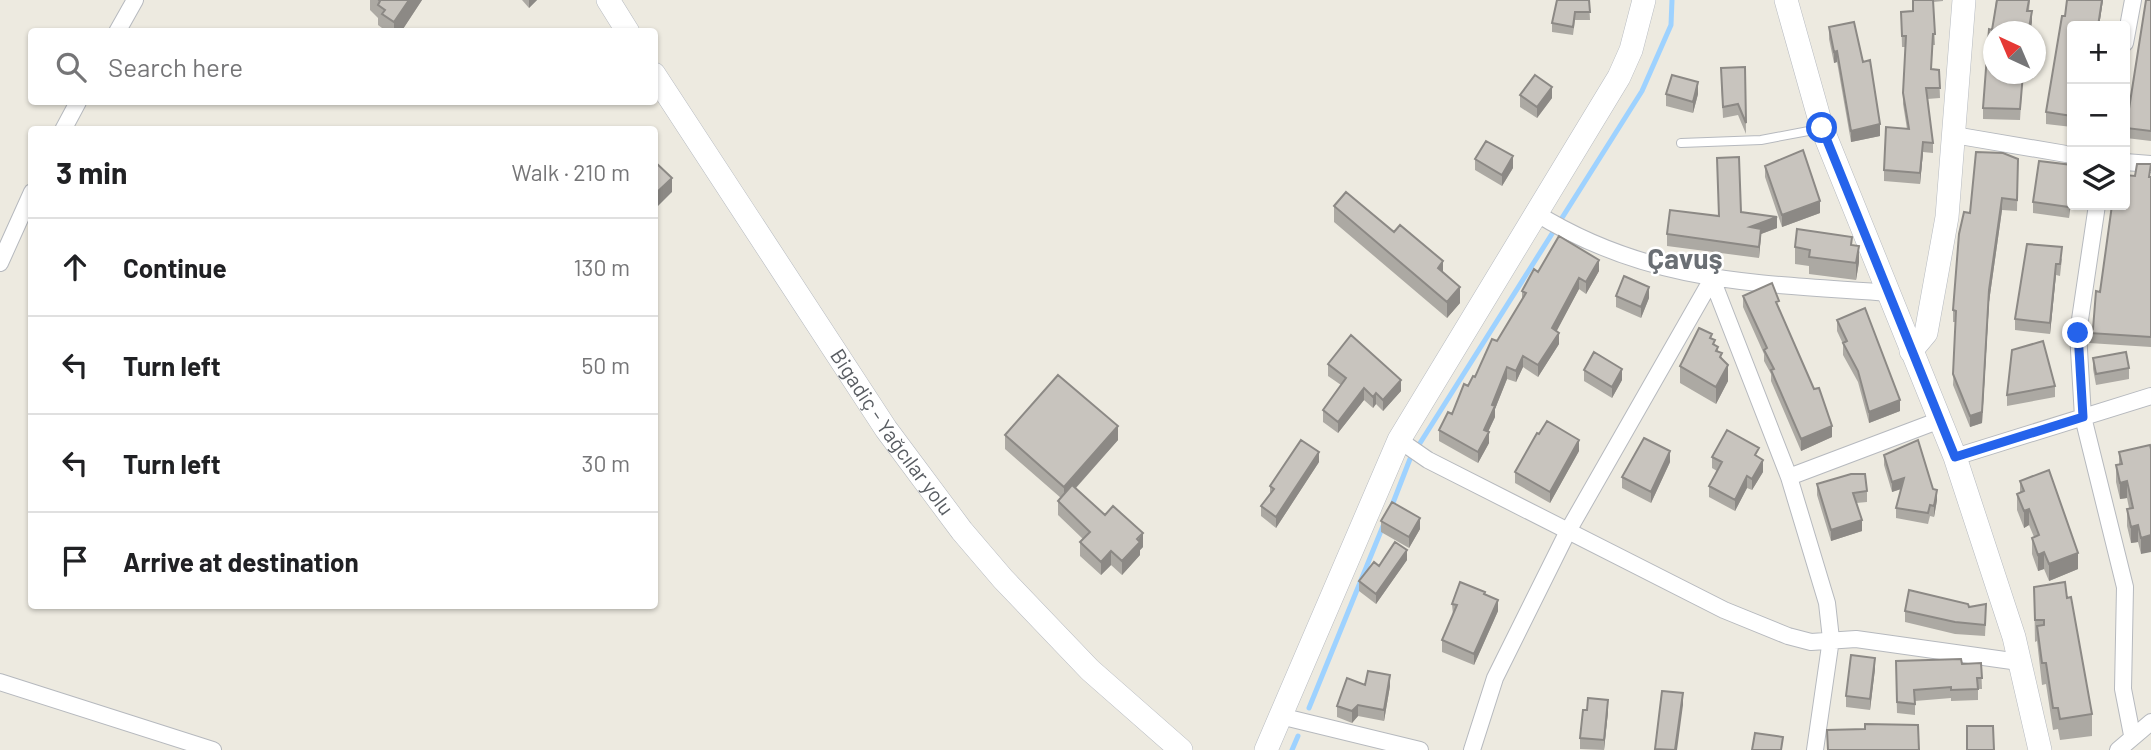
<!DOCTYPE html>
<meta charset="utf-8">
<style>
:root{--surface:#fff;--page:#f2f2f2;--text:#202124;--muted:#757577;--line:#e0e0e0}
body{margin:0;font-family:Barlow,sans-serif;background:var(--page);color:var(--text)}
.controls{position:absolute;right:21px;top:21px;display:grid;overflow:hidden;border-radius:7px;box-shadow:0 2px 5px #0004}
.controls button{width:63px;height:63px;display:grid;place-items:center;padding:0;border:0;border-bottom:2px solid var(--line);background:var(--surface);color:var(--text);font:35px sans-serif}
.compass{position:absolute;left:1983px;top:21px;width:63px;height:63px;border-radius:50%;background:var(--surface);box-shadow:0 2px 5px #0004;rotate:316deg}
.stop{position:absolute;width:21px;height:21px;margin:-16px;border:5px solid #2563eb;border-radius:50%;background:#fff}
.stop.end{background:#2563eb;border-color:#fff;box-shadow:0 2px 7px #0008}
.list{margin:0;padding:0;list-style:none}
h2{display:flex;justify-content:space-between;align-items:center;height:91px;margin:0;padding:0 28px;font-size:30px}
h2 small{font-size:23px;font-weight:400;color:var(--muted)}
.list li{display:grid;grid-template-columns:46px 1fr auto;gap:21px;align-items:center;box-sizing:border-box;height:98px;padding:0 28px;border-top:2px solid var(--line)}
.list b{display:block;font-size:26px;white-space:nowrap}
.list em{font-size:23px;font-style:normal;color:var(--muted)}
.icon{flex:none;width:38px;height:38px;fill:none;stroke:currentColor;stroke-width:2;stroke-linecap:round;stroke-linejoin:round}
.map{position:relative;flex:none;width:2151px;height:750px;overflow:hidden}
.search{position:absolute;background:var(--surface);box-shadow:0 2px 5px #0004;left:28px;top:28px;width:630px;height:77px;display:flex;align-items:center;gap:18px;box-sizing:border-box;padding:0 24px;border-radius:7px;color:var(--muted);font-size:26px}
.panel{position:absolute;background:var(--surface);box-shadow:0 2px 5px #0004;left:28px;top:126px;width:630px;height:483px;border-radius:7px}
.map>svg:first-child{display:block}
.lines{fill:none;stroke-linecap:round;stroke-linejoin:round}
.stream{stroke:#9ed2ff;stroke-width:5}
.lane-casing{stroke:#b6b9be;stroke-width:10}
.street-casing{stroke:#b6b9be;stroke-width:18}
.secondary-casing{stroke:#b6bac0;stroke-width:24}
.lane{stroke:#fff;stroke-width:8}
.street{stroke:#fff;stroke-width:16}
.secondary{stroke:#fff;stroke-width:23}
.wall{fill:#aca9a3}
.shaded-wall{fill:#8c8985}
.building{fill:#c8c4be;stroke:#8c8985;stroke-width:2}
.route{stroke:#2563eb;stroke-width:9}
.labels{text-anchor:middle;stroke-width:5;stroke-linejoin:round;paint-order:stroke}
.street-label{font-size:21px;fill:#595d62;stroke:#fff}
.district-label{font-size:28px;font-weight:bold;fill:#6a6f74;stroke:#fff}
</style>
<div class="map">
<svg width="2151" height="750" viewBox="0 0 2151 750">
<rect width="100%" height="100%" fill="#edeae0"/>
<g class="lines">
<path class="stream" d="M1391 508 1410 459 1642 91 1671 25 1672 0
M1309 708 1383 526
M1292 750 1298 736"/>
<defs>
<path id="lane" d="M1681 143 1761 140 1819 129"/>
<path id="street" d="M117 32 135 0
M2125 43 2133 0
M63 130 78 102
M1954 135 2072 155
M2125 162 2151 164
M2097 205 2078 333 2083 417 2125 587 2123 689 2132 735
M1534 212C1651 285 1759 283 1891 293
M0 263 32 192
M1712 279 1789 477 1827 603 1831 639 1815 750
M1399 440 1428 460 1724 610 1788 636 1811 642 1856 639 2019 662
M1955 457 2151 396
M1789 477 1940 420
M0 682 213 750
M1280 716 1420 750
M1472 750 1495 678 1568 531 1712 279
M2118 750 2151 722"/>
<g id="secondary">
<path d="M608 0 628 32"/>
<path d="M1786 0 1822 128 1955 457 2014 637 2040 750"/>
<path id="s1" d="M654 74 886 429 962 531 1003 579 1090 670 1181 750"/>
<path d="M1911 351 1926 333 1947 217 1964 0"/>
<path d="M1266 750 1399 440 1619 77 1631 50 1644 0"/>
</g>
</defs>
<use href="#lane" class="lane-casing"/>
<use href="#street" class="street-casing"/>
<use href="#secondary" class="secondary-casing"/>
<use href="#lane" class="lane"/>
<use href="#street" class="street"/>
<use href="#secondary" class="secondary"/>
</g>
<path class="wall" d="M370 0H422L401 32H382V28L378 25V18L370 10Z
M522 0H537L529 8Z
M1589 0 1590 20H1575L1573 35 1552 32V23Z
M1912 0H1943V1L1933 2 1935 45H1933L1931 69 1939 70 1940 98 1927 99 1933 143V153L1923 152 1920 184 1884 181V170L1907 129 1903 104 1905 47H1902L1901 12 1913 11Z
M1992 0H2030L2029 11 2032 22 2030 32H1993V74H2023L2020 120 1983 119V108L1996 0Z
M2067 0H2103L2099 26H2072V127L2046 124V112L2065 16Z
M2151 0V141L2126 138V128Z
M1829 27 1880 136 1851 142 1837 62 1834 63 1829 39Z
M1745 67 1746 134 1738 115 1723 118 1721 79V68Z
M1666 94H1698L1693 113 1666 106Z
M1520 95 1552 98 1537 118 1520 107Z
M1475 159 1513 168 1502 186 1475 170Z
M2018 159 2017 211 2002 210 1989 302 1982 423 1970 427 1953 385 1956 322H1953V310L1970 213Z
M2072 165 2069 218 2033 213V202Z
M1765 166 1820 213 1782 227 1765 177Z
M2151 177V347L2089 343V333L2093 329 2100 292Z
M1334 206 1460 303 1447 318 1334 222Z
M1741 212 1777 228 1761 234 1759 258 1667 246V234L1719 216Z
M1852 245 1859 262 1856 280 1809 274V266L1795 264V247Z
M2062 258 2060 276 2056 275 2050 334 2015 330V319Z
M1599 271 1586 294 1579 289 1556 331 1559 344 1538 377 1523 367 1516 382 1507 379 1495 409V417L1488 432 1489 443 1478 463 1439 441V430L1452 414 1497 341 1522 299V291L1538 272Z
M1616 296 1649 298 1641 318 1616 307Z
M1743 296 1779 311 1832 437 1801 451 1771 381V374L1764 361V354L1743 307Z
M1837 320 1900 411 1869 423 1858 382 1843 355V344L1837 331Z
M1712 339 1722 358 1728 381 1716 404 1680 383V366Z
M2093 358 2129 368V379L2096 385 2093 369Z
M1328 364 1401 391 1383 411 1376 404 1373 408 1364 400 1338 433 1323 422V410L1341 385 1328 376Z
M1584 370 1622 380 1612 398 1584 381Z
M2055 386V397L2007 406V395Z
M1005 435 1118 440 1076 488 1105 515 1143 547 1140 550V555L1122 575 1111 565 1101 575 1080 556V542L1083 539 1058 515V501L1061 498 1005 449Z
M2150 445 2141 554 2138 542 2131 543 2127 526V509L2129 508 2127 498 2120 499 2116 482V465L2119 464V452Z
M1579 451 1550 503 1515 483V472Z
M1884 455 1937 500 1934 517 1930 516 1928 524 1896 518V508L1901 489 1892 492 1884 465Z
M1712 457 1759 458 1763 472 1752 490 1747 488 1735 511 1709 497V486L1717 471 1712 468Z
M1319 462 1276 528 1261 516V506L1270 494V486Z
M1670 462 1651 503 1622 488V477Z
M2020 481 2078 569 2049 581 2044 569 2038 571 2032 554V538L2034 537 2029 525 2024 528 2017 510V494L2020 493Z
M1817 484 1867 491V502L1856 503 1862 531 1831 541 1817 495Z
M1381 521 1420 529 1409 548 1381 532Z
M1407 560 1376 604 1359 591V581L1379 566Z
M2034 587 2067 598 2092 714V736L2060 740 2058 729 2053 730 2046 684 2042 685 2037 641 2035 642Z
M1485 595 1498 611 1474 665 1442 652V640L1453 615 1452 604Z
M1969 607 1986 616 1985 636 1955 634 1905 622V611Z
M1981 663 1982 689H1978V700L1951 701V698L1915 701V715L1897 713 1896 672 1962 664Z
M1875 669 1870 710 1846 707V696Z
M1365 685 1390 686 1384 721 1358 716 1352 723 1337 717V706Z
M1608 712 1604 750 1580 749V738Z"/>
<path class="shaded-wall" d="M409 0H422L401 32H394V22Z
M529 0H537L529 8Z
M2102 0H2103L2099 26H2098Z
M2032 11V22L2030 32H2029Z
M1837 51V62L1834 63V52Z
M1698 82V94L1693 113V102Z
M1552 87V98L1537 118V107Z
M1880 124V136L1851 142V131Z
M1923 142V152L1920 184V173Z
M1513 156V168L1502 186V175Z
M2072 174V185L2069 218V207Z
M672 178V192L654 210V195Z
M2002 198V210L1989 302 1982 423 1970 427V416Z
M1820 201V213L1782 227V215Z
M1777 217V228L1761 234 1759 258V247L1750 227Z
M1859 246V262L1856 280V263Z
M1599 260V271L1586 294V282Z
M1443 261V277L1438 268Z
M2056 264V275L2050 334V323Z
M1579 278V289L1552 340V328Z
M1460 287V303L1447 318V302Z
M1649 287V298L1641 318V307Z
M1559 333V344L1538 377V365Z
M1523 356V367L1516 382V371Z
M1728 365V381L1716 404V387Z
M1507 367V379L1495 409V417L1487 434 1489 432V443L1478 463V452L1484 430 1492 405Z
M1622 369V380L1612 398V387Z
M1401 380V391L1383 411V400Z
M1364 388V400L1338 433V422Z
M1376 393V404L1373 408V397Z
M1900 400V411L1869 423V412Z
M1118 426V440L1064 501V487Z
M1832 426V437L1801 451V439Z
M1579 440V451L1550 503V492Z
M1670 451V462L1651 503V492Z
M1319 452V462L1276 528V517Z
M1763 460V472L1752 490V479Z
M1747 476V488L1735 511V500Z
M1904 478V488L1892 492V482Z
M2127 481V498L2120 499V483Z
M1937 490V500L1934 517V506Z
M2029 509V525L2024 528V511Z
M1420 518V529L1409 548V537Z
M1862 520V531L1831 541V530Z
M2138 525V542L2131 543V527Z
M1143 533V547L1140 550V555L1122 575V561Z
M2151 535V552L2141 554V538Z
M1407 550V560L1376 604V594Z
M1111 551V565L1101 575V562Z
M2044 552V569L2038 571V555Z
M2078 553V569L2049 581V564Z
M1498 600V611L1474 665V654Z
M1875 658V669L1870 710V699Z
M1390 675V686L1384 721V710Z
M1683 693V705L1677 750H1675Z
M1608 700V712L1604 750V740Z
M1358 705V716L1352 723V711Z"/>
<path class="building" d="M379 0H409L394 22 382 14 385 10 378 5 380 1Z
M1557 0H1589L1590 12H1575L1573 27 1552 23Z
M1913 0H1933L1935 34H1933L1931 69 1939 70 1940 88H1926L1933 143 1923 142 1920 173 1884 170 1886 127 1909 129 1903 93 1906 36H1902L1901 12 1913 11Z
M1997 0H2029L2027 11H2032L2029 28 2026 27V32H1993V74H2023L2020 109 1983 108 1989 29 1992 30Z
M2067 0H2102L2098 26H2072V116L2046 112 2062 16H2065Z
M2146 0H2151V131L2126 128Z
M1854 22 1863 62 1870 60 1880 124 1851 131 1837 51 1834 52 1829 27Z
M1745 67 1746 123 1738 104 1723 107 1721 68Z
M1535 75 1552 87 1537 107 1520 95Z
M1672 75 1698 82 1693 102 1666 94Z
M1486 141 1513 156 1502 175 1475 159Z
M1803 150 1820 201 1782 215 1765 166Z
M1976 152 2003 153 2018 159 2017 200 2002 198 1989 290 1982 412 1970 416 1953 374 1956 311 1953 310 1959 234 1964 212 1970 213Z
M1739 157 1741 212 1777 217 1750 227 1761 229 1759 247 1667 234 1670 210 1719 216 1717 158Z
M654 161 672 178 654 195Z
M2039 161 2072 165 2069 207 2033 202Z
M2137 164H2151L2149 177H2151V337L2089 333 2093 329 2096 291 2100 292 2112 205H2125V175L2135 176Z
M1346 192 1394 232 1400 225 1443 261 1438 268 1460 287 1447 302 1334 206Z
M1797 229 1852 237 1851 245 1859 246 1856 263 1809 257 1810 250 1795 247Z
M1559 236 1599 260 1586 282 1579 278 1552 328 1559 333 1538 365 1523 356 1516 371 1507 367 1492 405 1495 406 1484 430 1489 432 1478 452 1439 430 1448 412 1452 414 1464 384 1468 386 1473 376 1475 377 1492 339 1497 341 1526 293 1522 291 1534 269 1538 272Z
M2027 244 2062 247 2060 264H2056L2050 323 2015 319Z
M1624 276 1649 287 1641 307 1616 296Z
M1772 283 1779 301 1776 302 1814 389 1819 388 1832 426 1801 439 1771 370 1774 369 1764 350 1767 348 1743 296Z
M1865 308 1900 400 1869 412 1858 371 1843 343 1847 341 1837 320Z
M1699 328 1712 334 1710 338 1715 340 1713 344 1718 347 1716 351 1722 353 1720 357 1728 365 1716 387 1680 366Z
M1351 335 1401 380 1383 400 1376 393 1373 397 1364 388 1338 422 1323 410 1346 378 1328 364Z
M2043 341 2055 386 2007 395 2012 350Z
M1594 352 1622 369 1612 387 1584 370Z
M2126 352 2129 368 2096 374 2093 358Z
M1058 375 1118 426 1064 487 1005 435Z
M1547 421 1579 440 1550 492 1515 472 1537 433 1539 434Z
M1727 430 1759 448 1755 455 1763 460 1752 479 1747 476 1735 500 1709 486 1722 462 1712 457Z
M1644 438 1670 451 1651 492 1622 477Z
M1301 440 1319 452 1276 517 1261 506 1274 489 1270 486Z
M1918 440 1933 489 1937 490 1934 506 1930 505 1928 513 1896 508 1904 478 1892 482 1884 455Z
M2150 445 2151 449V535L2141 538 2138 525 2131 527 2127 509 2133 508 2127 481 2120 483 2116 465 2122 464 2119 452Z
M2049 470 2078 553 2049 564 2044 552 2038 555 2032 538 2039 535 2029 509 2024 511 2017 494 2024 491 2020 481Z
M1851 474H1865L1867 491 1853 493 1862 520 1831 530 1817 484Z
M1072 485 1105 515 1113 506 1143 533 1137 539 1140 542 1122 561 1111 551 1101 562 1080 542 1090 532 1058 501Z
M1392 502 1420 518 1409 537 1381 521Z
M1395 542 1407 550 1376 594 1359 581 1374 562 1379 566Z
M1460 582 1485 592 1484 594 1498 600 1474 654 1442 640 1457 605 1452 604Z
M2065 582 2067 598 2071 597 2092 714 2060 719 2058 708H2053L2046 663H2042L2037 626 2044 625V620H2035L2034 587Z
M1909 590 1968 604 1969 607 1986 604 1985 625 1955 622 1905 611Z
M1851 655 1875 658 1870 699 1846 696Z
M1961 659 1962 664 1981 663 1982 678H1977L1978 689 1951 690V687L1914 690 1915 704 1897 702 1896 661Z
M1368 671 1390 675 1384 710 1358 705 1352 711 1337 706 1347 678 1365 685Z
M1662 691 1683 693 1675 750 1655 749Z
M1588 698 1608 700 1604 740 1580 738 1583 710H1587Z
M1865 724 1918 725 1919 750H1828L1827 730 1865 729Z
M1967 726H1993L1994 750H1967Z
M1755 733 1783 737 1781 750H1752Z"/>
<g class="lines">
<path class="route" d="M1822 128 1955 457 2083 417 2078 333"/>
</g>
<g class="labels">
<g class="street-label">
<text dy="7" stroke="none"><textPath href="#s1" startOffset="430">Bigadiç - Yağcılar yolu</textPath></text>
</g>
<g class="district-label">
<text x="1685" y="269">Çavuş</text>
</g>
</g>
</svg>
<div class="controls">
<button>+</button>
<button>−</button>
<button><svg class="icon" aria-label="layers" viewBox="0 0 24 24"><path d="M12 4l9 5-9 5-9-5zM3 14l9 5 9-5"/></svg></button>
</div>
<svg class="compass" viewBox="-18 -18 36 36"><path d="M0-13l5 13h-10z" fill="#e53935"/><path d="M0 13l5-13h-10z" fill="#757577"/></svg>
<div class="stop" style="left:1822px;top:128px"></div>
<div class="stop end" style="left:2078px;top:333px"></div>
<div class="search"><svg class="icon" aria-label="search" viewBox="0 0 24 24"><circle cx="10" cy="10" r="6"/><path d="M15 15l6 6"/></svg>Search here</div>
<section class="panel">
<h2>3 min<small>Walk · 210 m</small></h2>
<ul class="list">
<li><svg class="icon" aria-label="ahead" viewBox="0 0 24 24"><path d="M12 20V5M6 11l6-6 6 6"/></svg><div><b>Continue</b></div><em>130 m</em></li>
<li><svg class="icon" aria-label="left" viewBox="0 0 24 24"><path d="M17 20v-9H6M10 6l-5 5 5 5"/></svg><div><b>Turn left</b></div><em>50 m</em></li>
<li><svg class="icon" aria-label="left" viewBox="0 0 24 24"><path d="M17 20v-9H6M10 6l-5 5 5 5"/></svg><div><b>Turn left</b></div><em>30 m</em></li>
<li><svg class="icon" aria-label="arrive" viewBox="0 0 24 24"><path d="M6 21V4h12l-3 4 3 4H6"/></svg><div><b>Arrive at destination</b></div></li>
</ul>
</section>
</div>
